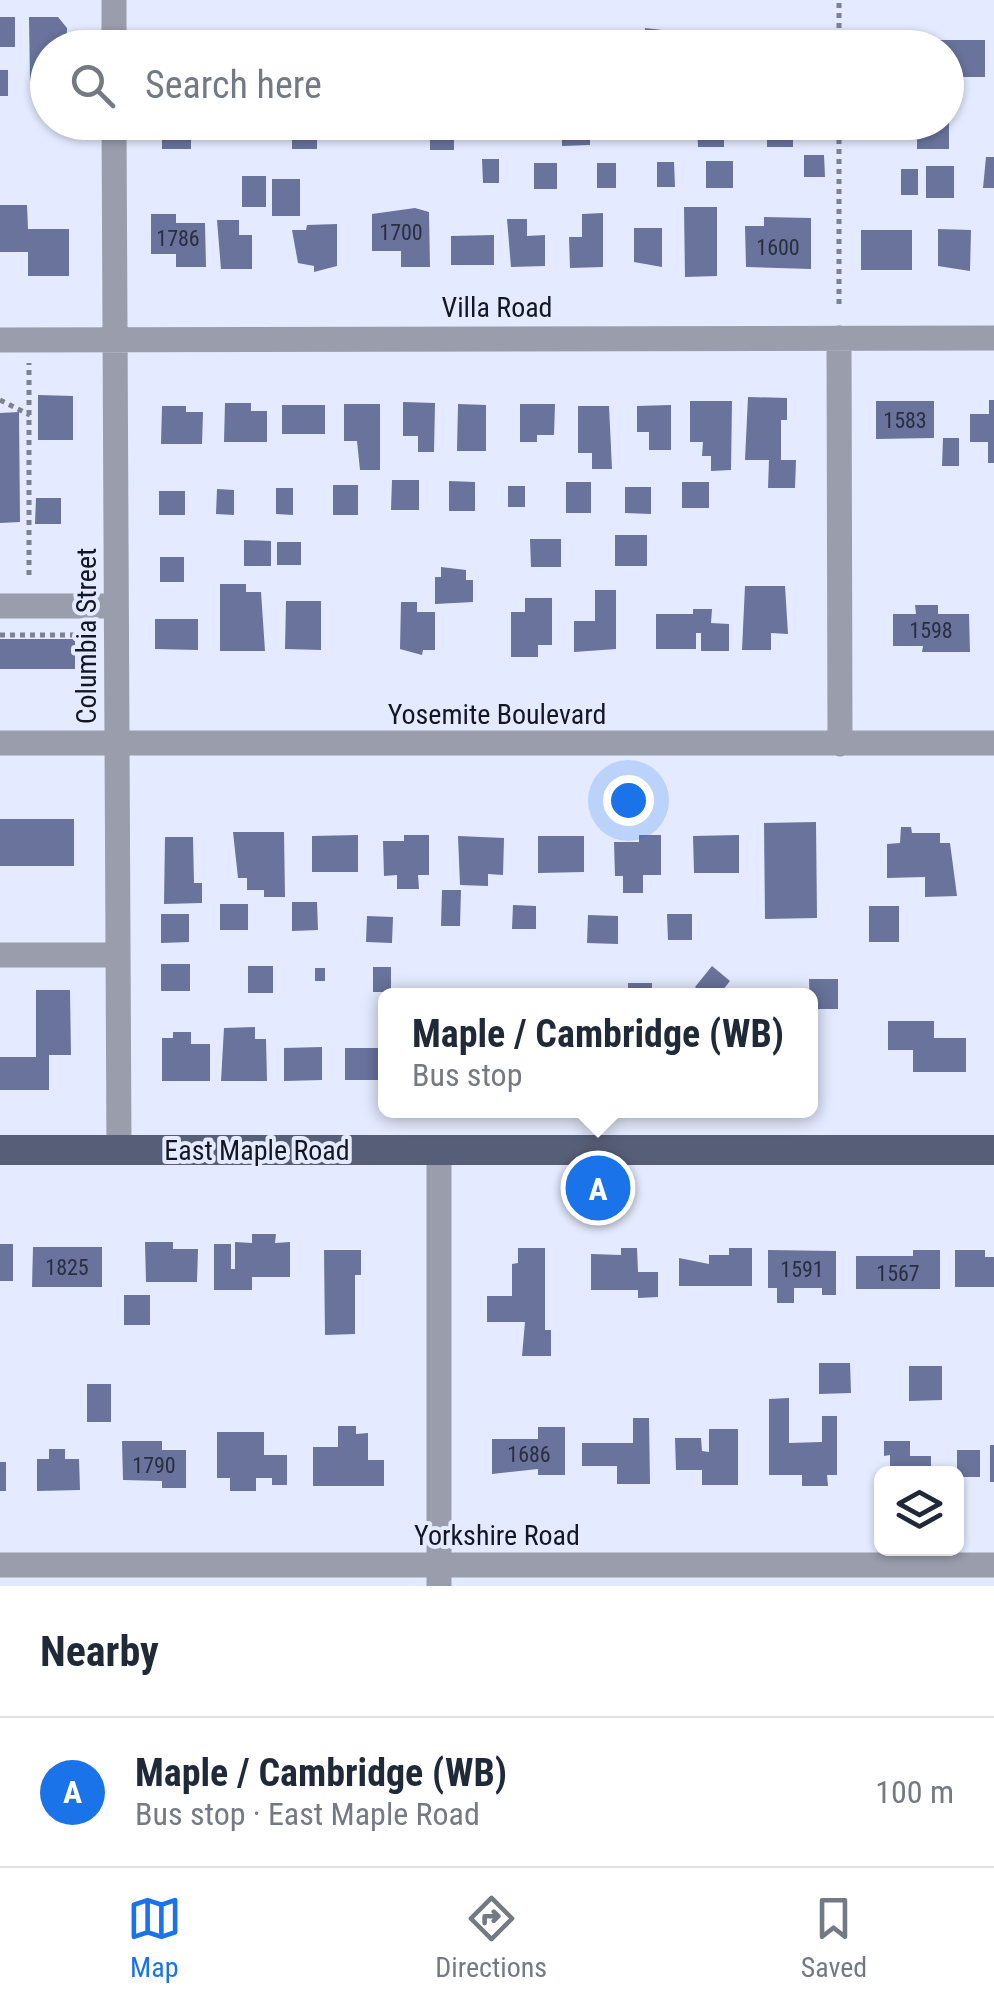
<!DOCTYPE html>
<meta charset="utf-8">
<style>
:root{--surface:#fff;--page:#f6f6f7;--text:#1f2937;--muted:#747a83;--line:#e0e1e3;--accent:#1a73e8}
body{margin:0;font-family:"Roboto Condensed",sans-serif;background:var(--page);color:var(--text)}
.controls{position:absolute;right:30px;bottom:30px;display:grid;overflow:hidden;border-radius:15px;box-shadow:0 2px 8px #0004}
.controls button{width:90px;height:90px;display:grid;place-items:center;padding:0;border:0;border-bottom:2px solid var(--line);background:var(--surface);color:var(--text);font:50px sans-serif}
.you{position:absolute;left:628px;top:800px;width:35px;height:35px;margin:-25px;border:8px solid #fff;border-radius:50%;background:#1a73e8;box-shadow:0 0 0 15px #1a73e833}
.badge{display:grid;place-items:center;width:65px;height:65px;border-radius:50%;background:var(--accent);color:#fff;font-size:32px;font-weight:700}
.pin{position:absolute;translate:-50% -50%;border:5px solid #fff;box-shadow:0 2px 10px #0006}
.popup{position:absolute;left:378px;top:988px;width:440px;height:130px;box-sizing:border-box;display:grid;place-content:center;border-radius:15px;background:var(--surface);filter:drop-shadow(0 2px 8px #0005);font-size:32px;white-space:nowrap;color:var(--muted)}
.popup b{font-size:38px;color:var(--text)}
.popup::after{content:'';position:absolute;left:50%;top:100%;margin-left:-20px;border:20px solid transparent;border-top-color:var(--surface)}
.list{margin:0;padding:0;list-style:none}
h2{display:flex;justify-content:space-between;align-items:center;height:130px;margin:0;padding:0 40px;font-size:42px}
h2 small{font-size:32px;font-weight:400;color:var(--muted)}
.list li{display:grid;grid-template-columns:65px 1fr auto;gap:30px;align-items:center;box-sizing:border-box;height:150px;padding:0 40px;border-top:2px solid var(--line)}
.list b{display:block;font-size:38px;white-space:nowrap}
.list p{margin:0;font-size:32px;white-space:nowrap;color:var(--muted)}
.list em{font-size:32px;font-style:normal;color:var(--muted)}
.icon{flex:none;width:55px;height:55px;fill:none;stroke:currentColor;stroke-width:2;stroke-linecap:round;stroke-linejoin:round}
.map{position:relative;flex:none;width:994px;height:1586px;overflow:hidden}
.search{position:absolute;background:var(--surface);box-shadow:0 2px 8px #0004;left:30px;right:30px;top:30px;height:110px;display:flex;align-items:center;gap:25px;box-sizing:border-box;padding:0 35px;border-radius:55px;color:var(--muted);font-size:38px}
.sheet{height:280px;background:var(--surface)}
nav{display:flex;justify-content:space-around;align-items:center;box-sizing:border-box;height:140px;border-top:2px solid var(--line);background:var(--surface);font-size:28px;color:var(--muted)}
nav a{display:grid;justify-items:center;gap:5px}
nav .on{color:var(--accent)}
.map>svg:first-child{display:block}
.building{fill:#69739b}
.lines{fill:none;stroke-linecap:round;stroke-linejoin:round}
.path{stroke:#7d8292;stroke-width:5;stroke-dasharray:5 5;stroke-linecap:butt}
.minor{stroke:#999dac;stroke-width:25}
.major{stroke:#575e77;stroke-width:30}
.labels{text-anchor:middle;stroke-width:8;stroke-linejoin:round;paint-order:stroke}
.number-label{font-size:22px;fill:#292e41}
.street-label{font-size:28px;fill:#141723;stroke:#e4eaff}
</style>
<div class="map">
<svg width="994" height="1586" viewBox="0 0 994 1586">
<rect width="100%" height="100%" fill="#e4eaff"/>
<path class="building" d="M0 17H15V47H0Z
M29 17H58L67 28V48H48V109H42V81H30Z
M645 28 688 33V48H646Z
M164 31 208 37V48H164Z
M577 33H624V48H577Z
M556 34V48H510V35Z
M374 35H389V41H422V48H374Z
M780 35H824V48H780Z
M443 37H490V48H443Z
M712 37H757V48H712Z
M874 38H908V48H850V43H874Z
M308 40H352V48H308Z
M940 40H985V77H946V48H940Z
M0 70H8V96H0Z
M162 122H191V149H162Z
M292 122H317V149H292Z
M430 122H454V150H430Z
M562 122H590V145L562 146Z
M633 122H657V137L633 138Z
M697 122H724V147H698Z
M767 122H793V147H767Z
M917 122H949V149H917Z
M804 155H824L825 177H804Z
M986 157H994V188H983Z
M482 159H499V183H483Z
M706 161H733V188H706Z
M657 162H674L675 187H657Z
M534 163H557V189H534Z
M597 163H616V188H597Z
M926 166H954V198H926Z
M901 169H918V195H901Z
M242 176H266V207H242Z
M272 179H300V216H272Z
M0 205H27L28 229H69V276H28V252H0Z
M684 207H717V276L685 277Z
M415 208 429 212 430 267H401V251H372V214Z
M603 213V267L570 268 569 237H582V214Z
M151 214H176V223H205L206 267H176V254H151Z
M764 217 811 218V269L746 267 745 226H764Z
M507 219H527V236L545 235V266L511 267Z
M217 220H239V235H252V269H221Z
M337 224V266L314 272V266L298 263 292 230H306L307 225Z
M634 228H662V267L634 262Z
M938 229 971 230 970 271 938 266Z
M861 230H912V270H861Z
M494 235V265H451V236Z
M38 395 73 396V440H38Z
M748 397 787 398V420H781V460H796L795 488H768L769 460H745Z
M989 400H994V463H988V442H970V414H989Z
M690 401H732L731 470 711 471V456H702L703 442H690Z
M876 401H934V438L876 439Z
M403 402 435 403 434 452H418V436H403Z
M225 403H251V411H267V442H224Z
M344 404H380V470H360L357 441H344Z
M458 404 486 405V451H457Z
M520 404H555L554 435H537V442H520Z
M282 405H325V434H282Z
M671 405V450H649V432H637V406Z
M162 406H186V412H203L202 444H161Z
M578 406H609L612 469H592V453H578Z
M19 412 20 522 0 523V413Z
M943 438H959V466H942Z
M392 480H419V510H391Z
M449 481 475 482V511H449Z
M566 482H591V513H566Z
M682 482H709V508H682Z
M333 485H358V515H333Z
M508 486H525V507H508Z
M625 487H651V514L625 513Z
M276 488H293V515L276 514Z
M217 489 234 490V515L216 514Z
M159 491H185V515H159Z
M36 498H61V524H35Z
M615 535H647V566H615Z
M530 539H561V567H531Z
M244 540 271 541V566H244Z
M277 542H301V565H277Z
M160 557H184V582H160Z
M441 567 466 570V580H473V602L435 604V577H441Z
M220 584H246V592H261L265 651H220Z
M745 586H785L788 634 771 633V650H742Z
M595 590H616V649L574 652V621H595Z
M525 598H552V645H538V657H511V612H525Z
M286 601H321V650L285 649Z
M401 602H417V612H435V650H423L422 655 400 649Z
M915 605H938V614H969L970 652H922L923 646H893V614H916Z
M693 609H712L711 623 729 624V651H701V633H696V649H656V614H693Z
M155 619H198V650L155 649Z
M0 639H75V669H0Z
M0 819H74V866H0Z
M816 822 817 918 765 919 764 823Z
M901 827H911L912 833H940V843H950L957 896 925 897V877L887 878V844L900 843Z
M233 832H284L285 897H264V890H247V878H238Z
M358 835V872H312V836Z
M404 835H429V875H418L419 889H397V875L384 876 383 841H404Z
M639 835H661V875H643V893H623V876H615L614 842H639Z
M739 835V873H694L693 836Z
M458 836 504 838 503 875 488 874V886L460 885Z
M538 836H584V872L538 873Z
M165 837H193L194 883H202V903L164 904Z
M442 890H461L460 926H441Z
M292 902H317L318 930 292 931Z
M220 904H248V930H220Z
M513 905 536 906V929H512Z
M869 906H899V942H869Z
M161 914H189V942L161 943Z
M667 914H692V940H668Z
M588 915 618 916V944L587 943Z
M367 916 393 917 392 943 366 942Z
M161 964H190V991H161Z
M248 966H273V993H248Z
M712 966 730 981 718 996H705L695 987Z
M373 967H391V992H373Z
M315 968H325V981H315Z
M809 979H838V1009H810Z
M628 983H652V996H628Z
M36 990H70L71 1055H49V1090H0V1057H36Z
M888 1021H934V1038H966V1072H913V1050H888Z
M255 1027V1039H266L267 1081H221L224 1028Z
M173 1032H191V1044H210V1081H162V1038H173Z
M322 1047V1080L284 1081V1048Z
M345 1048H379V1080H345Z
M252 1234H276L275 1243 290 1242V1277H252V1290H214V1244H231V1269H235V1242L252 1243Z
M145 1242H173V1249H198L197 1282H146Z
M0 1244H13V1281H0Z
M33 1247H102V1287H32Z
M518 1248H545V1330H551V1356H522L525 1322H487V1296H512V1264L518 1263Z
M621 1248H637L638 1272H658V1297L638 1298V1290H591V1254L621 1255Z
M729 1248H752V1286H679V1258L709 1264V1255H729Z
M324 1250H361V1275H355V1334L325 1335Z
M768 1250 836 1251V1295H822V1288H794V1303H777V1288H768Z
M913 1250H940V1289H856V1256H913Z
M955 1250H985V1257H994V1287H955Z
M124 1295H150V1325H124Z
M819 1363H850L851 1393 819 1394Z
M909 1366H942V1400L909 1401Z
M87 1384H111V1422H87Z
M789 1398V1443L822 1442V1416H837V1475H827L828 1486H802V1475H769V1399Z
M633 1418H649L650 1484H617V1466H582V1443H633Z
M338 1426H356V1434L368 1433V1460H384V1486H313V1447H338Z
M538 1427H565V1475H538V1469L492 1474V1439H538Z
M709 1429H738V1485H702V1470H676L675 1438H701L702 1451 709 1452Z
M217 1432H264V1455H287V1485H272V1478H256V1491H230V1478H217Z
M122 1441H162V1450H186V1488H162V1481L123 1480Z
M884 1441H910V1456H931V1474H890V1455L884 1456Z
M990 1445H994V1482H990Z
M49 1449H65V1459H79L80 1490 37 1491V1459H49Z
M957 1450H980V1477H957Z
M0 1462H6V1491H0Z"/>
<g class="lines">
<path class="path" d="M839 48V0
M839 304V122
M0 400 30 415
M29 575V363
M0 635H92"/>
<path class="minor" d="M114 0V48
M114 122 119 1150
M839 338 840 744
M0 340 994 338
M0 606H116
M0 743H994
M0 955H118
M0 1565H994
M439 1586V1149"/>
<path class="major" d="M0 1150H994"/>
</g>
<g class="labels">
<g class="number-label">
<text x="401" y="240">1700</text>
<text x="178" y="246">1786</text>
<text x="778" y="255">1600</text>
<text x="905" y="428">1583</text>
<text x="931" y="638">1598</text>
<text x="67" y="1275">1825</text>
<text x="802" y="1277">1591</text>
<text x="898" y="1281">1567</text>
<text x="529" y="1462">1686</text>
<text x="154" y="1473">1790</text>
</g>
<g class="street-label">
<text x="497" y="317">Villa Road</text>
<text transform="translate(86 636) rotate(-90)" y="10">Columbia Street</text>
<text x="497" y="724">Yosemite Boulevard</text>
<text x="257" y="1160">East Maple Road</text>
<text x="497" y="1545">Yorkshire Road</text>
</g>
</g>
</svg>
<div class="controls">
<button><svg class="icon" aria-label="layers" viewBox="0 0 24 24"><path d="M12 4l9 5-9 5-9-5zM3 14l9 5 9-5"/></svg></button>
</div>
<div class="you"></div>
<div class="pin badge" style="left:598px;top:1188px">A</div>
<div class="popup"><b>Maple / Cambridge (WB)</b>Bus stop</div>
<div class="search"><svg class="icon" aria-label="search" viewBox="0 0 24 24"><circle cx="10" cy="10" r="6"/><path d="M15 15l6 6"/></svg>Search here</div>
</div>
<section class="sheet">
<h2>Nearby<small></small></h2>
<ul class="list">
<li><span class="badge">A</span><div><b>Maple / Cambridge (WB)</b><p>Bus stop · East Maple Road</p></div><em>100 m</em></li>
</ul>
</section>
<nav>
<a class="on"><svg class="icon" aria-label="map" viewBox="0 0 24 24"><path d="M3 6l6-2 6 2 6-2v14l-6 2-6-2-6 2zM9 4v14M15 6v14"/></svg>Map</a>
<a><svg class="icon" aria-label="directions" viewBox="0 0 24 24"><path d="M12 3l9 9-9 9-9-9zM9 14v-3h6M13 9l2 2-2 2"/></svg>Directions</a>
<a><svg class="icon" aria-label="saved" viewBox="0 0 24 24"><path d="M7 4h10v16l-5-4-5 4z"/></svg>Saved</a>
</nav>
